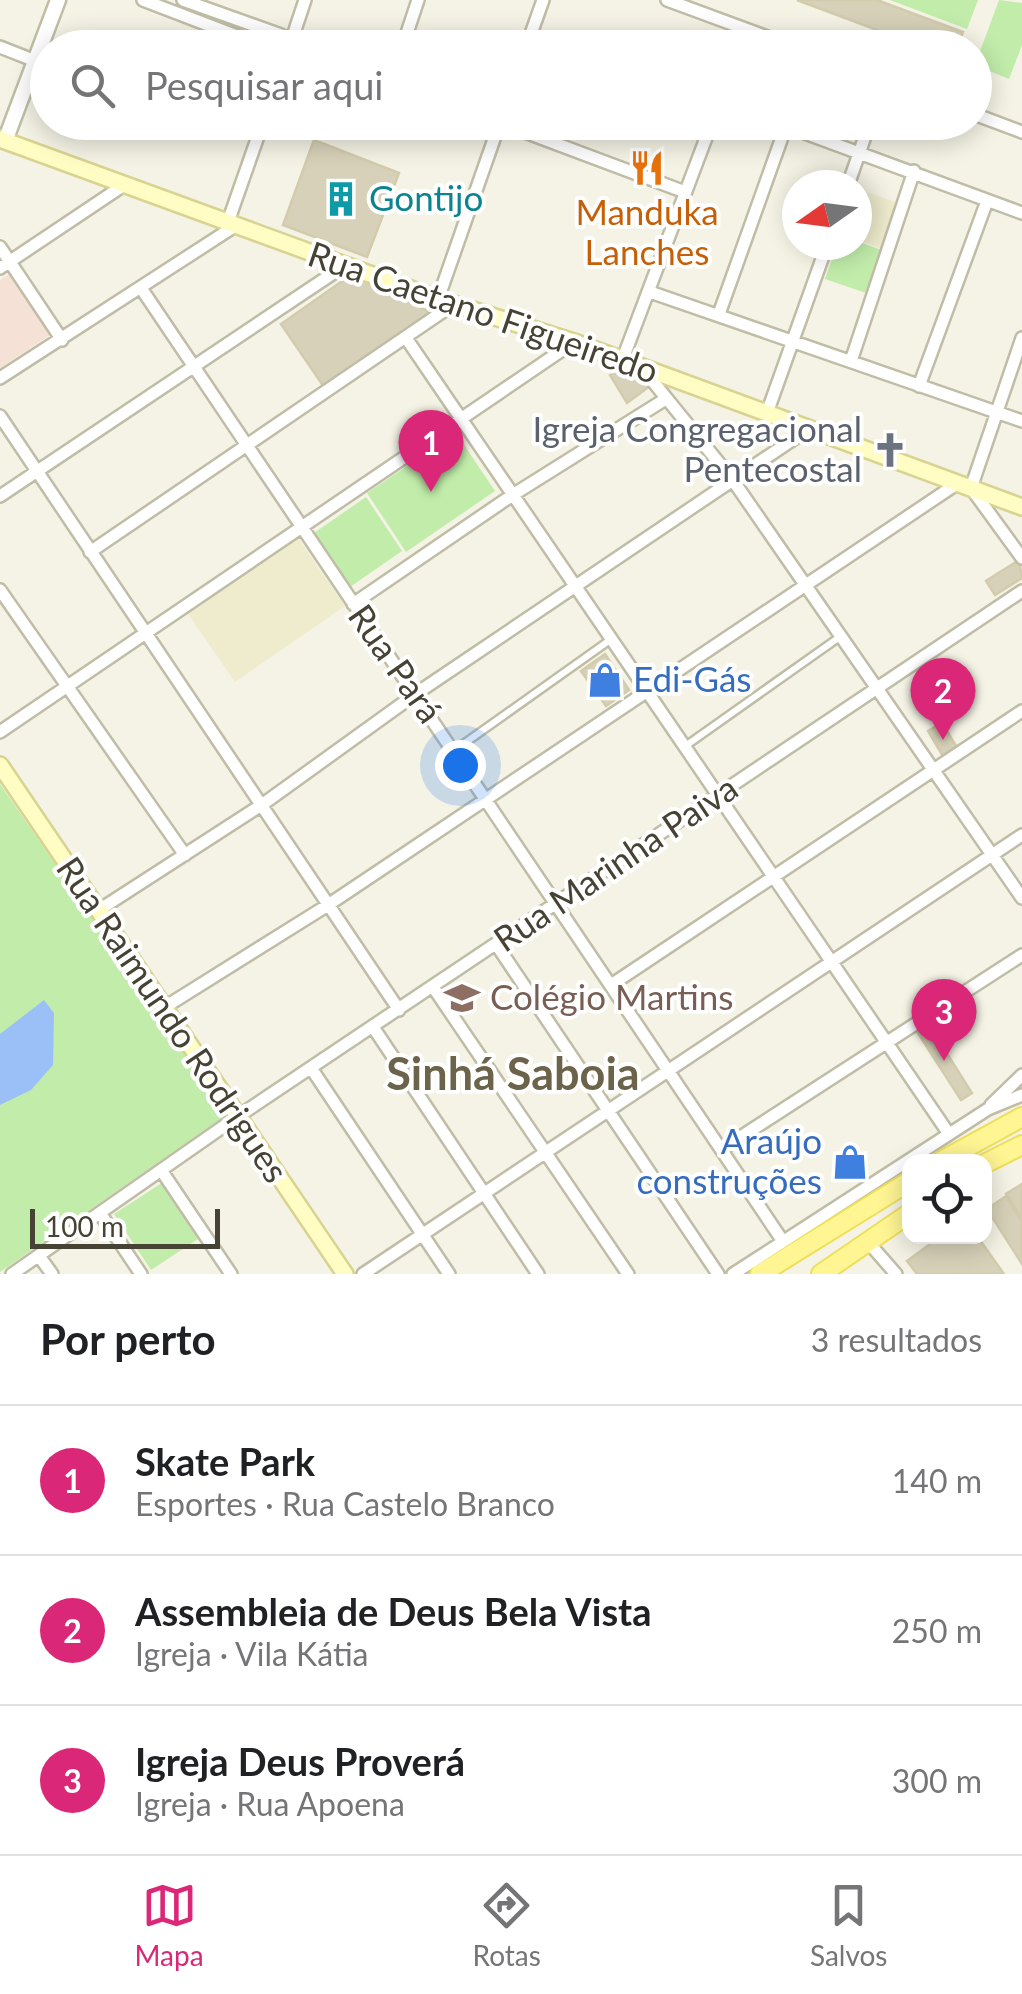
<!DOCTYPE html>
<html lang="pt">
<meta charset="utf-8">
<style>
:root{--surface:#fff;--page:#f6f6f6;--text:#202124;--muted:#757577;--line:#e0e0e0;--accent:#db2777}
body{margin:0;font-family:Lato,sans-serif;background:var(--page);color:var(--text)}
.controls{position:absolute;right:30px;bottom:30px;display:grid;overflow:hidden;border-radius:20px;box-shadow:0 5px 25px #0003}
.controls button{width:90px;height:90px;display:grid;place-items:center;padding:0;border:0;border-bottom:2px solid var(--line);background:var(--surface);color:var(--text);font:50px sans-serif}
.compass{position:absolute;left:782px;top:170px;width:90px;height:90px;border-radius:50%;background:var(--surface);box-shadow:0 5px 25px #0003;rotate:256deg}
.scale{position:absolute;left:30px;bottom:25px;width:190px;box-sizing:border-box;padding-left:10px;border:5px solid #474334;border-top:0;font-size:28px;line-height:35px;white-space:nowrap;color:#474334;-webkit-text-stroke:8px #fff;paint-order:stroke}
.you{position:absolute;left:460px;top:765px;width:35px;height:35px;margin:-25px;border:8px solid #fff;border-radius:50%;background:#1a73e8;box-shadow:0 0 0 15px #1a73e833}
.badge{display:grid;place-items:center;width:65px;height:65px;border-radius:50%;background:var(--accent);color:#fff;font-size:32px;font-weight:700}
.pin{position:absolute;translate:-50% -82px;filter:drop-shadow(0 2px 5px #0008)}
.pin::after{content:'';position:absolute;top:52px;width:35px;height:30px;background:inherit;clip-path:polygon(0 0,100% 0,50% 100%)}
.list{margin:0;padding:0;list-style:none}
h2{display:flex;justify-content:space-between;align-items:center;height:130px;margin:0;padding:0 40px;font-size:42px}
h2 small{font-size:32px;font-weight:400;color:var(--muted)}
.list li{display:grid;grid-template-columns:65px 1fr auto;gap:30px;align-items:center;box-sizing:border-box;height:150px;padding:0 40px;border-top:2px solid var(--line)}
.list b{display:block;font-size:38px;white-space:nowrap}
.list p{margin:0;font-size:32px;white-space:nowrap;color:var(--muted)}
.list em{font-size:32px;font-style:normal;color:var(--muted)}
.icon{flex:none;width:55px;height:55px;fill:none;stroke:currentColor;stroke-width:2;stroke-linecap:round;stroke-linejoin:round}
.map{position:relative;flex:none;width:1022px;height:1274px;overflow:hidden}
.search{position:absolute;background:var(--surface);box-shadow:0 5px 25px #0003;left:30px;right:30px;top:30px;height:110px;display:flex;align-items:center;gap:25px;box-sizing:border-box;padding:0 35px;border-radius:55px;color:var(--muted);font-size:38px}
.sheet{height:580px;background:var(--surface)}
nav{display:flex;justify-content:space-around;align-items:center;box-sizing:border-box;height:140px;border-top:2px solid var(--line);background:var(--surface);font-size:28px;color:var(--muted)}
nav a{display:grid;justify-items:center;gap:5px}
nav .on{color:var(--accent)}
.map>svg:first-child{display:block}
.education{fill:#efecce}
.medical{fill:#f6e1d7}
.green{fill:#c1ecaa}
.water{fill:#9bc0f7}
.building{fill:#d7d1b9;stroke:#d2cbac;stroke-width:2.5}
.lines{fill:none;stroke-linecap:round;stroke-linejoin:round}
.service-casing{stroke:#c0bda7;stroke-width:11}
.minor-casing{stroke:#c0bda7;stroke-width:16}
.tertiary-casing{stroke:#c0bda7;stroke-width:19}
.secondary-casing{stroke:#d8d390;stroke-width:20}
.primary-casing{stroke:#eedf59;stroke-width:22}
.service{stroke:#fff;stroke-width:6}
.minor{stroke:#fff;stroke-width:11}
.tertiary{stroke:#fff;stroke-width:14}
.secondary{stroke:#fffcc4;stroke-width:15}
.primary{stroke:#fff593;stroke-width:18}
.labels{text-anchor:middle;stroke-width:8;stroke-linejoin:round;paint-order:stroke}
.culture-label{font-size:35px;fill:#0d838f;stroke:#fff;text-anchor:start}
.food-label{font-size:35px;fill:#c56008;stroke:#fff}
.street-label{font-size:35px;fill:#474334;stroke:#fff}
.worship-label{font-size:35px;fill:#5b616d;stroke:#fff;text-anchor:end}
.shop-label{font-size:35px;fill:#366cbe;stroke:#fff;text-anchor:start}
.education-label{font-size:35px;fill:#785e54;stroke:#fff;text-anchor:start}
.district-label{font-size:45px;font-weight:bold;fill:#6b644a;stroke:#fff}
</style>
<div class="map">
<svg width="1022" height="1274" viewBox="0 0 1022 1274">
<rect width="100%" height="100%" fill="#f4f3e5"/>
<path class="education" d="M867 192 898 203 883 249 857 240Z
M296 535 345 606 235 682 186 611Z"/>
<path class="medical" d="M11 273 50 335 0 368V280Z"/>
<path class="green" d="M890 0H978L967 29Z
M999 0 1022 3V45L1009 79 975 65Z
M857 241 884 251 869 294 825 279 837 245H857Z
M456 433 495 491 406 552 367 493Z
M366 497 402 551 347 589 311 535Z
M0 784 228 1114 0 1272Z
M162 1183 198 1239 151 1270 114 1214Z"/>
<path class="water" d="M44 1000 54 1013 53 1065 31 1090 0 1105V1034Z"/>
<path class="building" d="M797 0H877L963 32 957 48H925Z
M314 140 399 173 367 257 283 225Z
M351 275 430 312 324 387 281 324Z
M621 366 646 379 650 386 627 403 610 375Z
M1019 560 1022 578 995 595 986 581Z
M605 654 629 690 606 706 581 671Z
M942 723 958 749 944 758 928 731Z
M927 1022 972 1093 961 1100 916 1030Z
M1022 1184V1218L1006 1194Z
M1006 1196 1022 1222V1264L987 1209Z
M941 1236H977L1004 1274H917L907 1261Z"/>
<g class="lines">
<defs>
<path id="service" d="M684 747 841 636
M455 750 610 640"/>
<path id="minor" d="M143 0 268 48
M183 0 281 35 287 48
M667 0 797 48
M0 47 33 60
M289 48 305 0
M402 48 418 0
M526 48 543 0
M737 48 743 29
M974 114 1022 132
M498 122 685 192
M775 122 1022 213
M848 185 870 122
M228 222 263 122
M0 247 62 340
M0 268 124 185
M141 288 782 1240
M650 292 1022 421
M438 299 500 122
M719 314 786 126
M406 338 949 1134
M1022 338 971 488 1022 558
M622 361 712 122
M851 361 914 171
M642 368 732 479 1022 898
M0 378 235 226
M919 386 987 201
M767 413 827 245
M0 416 399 1010
M0 496 347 264
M90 552 454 304
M0 590 185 855
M353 604 511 496 664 400
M0 732 574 342
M99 910 263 804 417 693 807 430
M496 944 718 1274
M611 985 1022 711
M433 987 628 1274
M165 1007 328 905 958 483
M373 1027 538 1274
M311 1068 449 1274
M991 1105 1022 1075
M722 1149 1022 955
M161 1170 231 1274
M100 1213 141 1274
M868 1242 896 1274
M39 1256 52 1274
M12 1274 237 1117 1022 591
M363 1274 1022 835
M733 1274 988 1109 1022 1095"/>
<path id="tertiary" d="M5 141 58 0"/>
<path id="secondary" d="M0 139 438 299 574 342 1022 507
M0 765 345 1274"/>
<path id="primary" d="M940 1162 1022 1117
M984 1164 1022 1145
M760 1274 910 1181
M821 1274 910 1213"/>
</defs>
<use href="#service" class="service-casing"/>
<use href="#minor" class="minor-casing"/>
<use href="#tertiary" class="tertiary-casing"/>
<use href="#secondary" class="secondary-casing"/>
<use href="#primary" class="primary-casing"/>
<use href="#service" class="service"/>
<use href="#minor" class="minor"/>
<use href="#tertiary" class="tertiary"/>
<use href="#secondary" class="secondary"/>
<use href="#primary" class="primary"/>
</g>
<defs>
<symbol id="restaurant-bare" viewBox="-9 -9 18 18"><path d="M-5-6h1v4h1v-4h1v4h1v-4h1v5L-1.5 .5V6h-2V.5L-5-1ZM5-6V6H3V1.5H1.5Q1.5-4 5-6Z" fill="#e8710a" stroke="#fff" stroke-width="2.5" paint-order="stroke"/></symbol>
<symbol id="building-bare" viewBox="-9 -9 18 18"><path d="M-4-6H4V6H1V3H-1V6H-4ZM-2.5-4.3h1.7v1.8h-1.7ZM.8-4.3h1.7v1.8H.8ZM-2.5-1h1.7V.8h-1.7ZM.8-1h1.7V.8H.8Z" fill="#0f9aa8" stroke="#fff" stroke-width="2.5" paint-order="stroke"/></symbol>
<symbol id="church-bare" viewBox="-9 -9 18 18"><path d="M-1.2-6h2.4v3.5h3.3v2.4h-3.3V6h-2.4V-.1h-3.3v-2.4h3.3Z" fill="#6b7280" stroke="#fff" stroke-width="2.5" paint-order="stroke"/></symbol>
<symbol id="shop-bare" viewBox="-9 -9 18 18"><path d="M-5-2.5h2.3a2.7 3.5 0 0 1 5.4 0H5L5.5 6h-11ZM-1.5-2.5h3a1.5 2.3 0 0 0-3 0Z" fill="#3f7fe0" stroke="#fff" stroke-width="2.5" paint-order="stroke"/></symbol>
<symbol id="school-bare" viewBox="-9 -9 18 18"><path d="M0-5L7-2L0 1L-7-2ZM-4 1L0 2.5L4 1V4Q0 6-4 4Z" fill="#8d6e63" stroke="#fff" stroke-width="2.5" paint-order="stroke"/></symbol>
</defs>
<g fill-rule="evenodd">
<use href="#restaurant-bare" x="622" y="143" width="50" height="50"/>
<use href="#building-bare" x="316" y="174" width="50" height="50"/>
<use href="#church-bare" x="865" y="425" width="50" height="50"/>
<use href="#shop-bare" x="580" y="655" width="50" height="50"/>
<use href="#school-bare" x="437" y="973" width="50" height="50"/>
<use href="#shop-bare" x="825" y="1137" width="50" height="50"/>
</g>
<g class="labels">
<g class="culture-label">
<text x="369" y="211">Gontijo</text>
</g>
<g class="food-label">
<text x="647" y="225">Manduka<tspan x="647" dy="40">Lanches</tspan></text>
</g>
<g class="street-label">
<text transform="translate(483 313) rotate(19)" y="12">Rua Caetano Figueiredo</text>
<text transform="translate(395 664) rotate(55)" y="12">Rua Pará</text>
<text transform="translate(616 864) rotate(-34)" y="12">Rua Marinha Paiva</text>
<text transform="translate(172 1020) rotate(56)" y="12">Rua Raimundo Rodrigues</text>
</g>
<g class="worship-label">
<text x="862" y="442">Igreja Congregacional<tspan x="862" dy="40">Pentecostal</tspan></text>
</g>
<g class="shop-label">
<text x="633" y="692">Edi-Gás</text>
<text x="822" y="1154" text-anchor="end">Araújo<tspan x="822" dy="40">construções</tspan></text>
</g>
<g class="education-label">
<text x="490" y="1010">Colégio Martins</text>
</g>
<g class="district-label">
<text x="513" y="1090">Sinhá Saboia</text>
</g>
</g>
</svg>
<div class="controls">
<button><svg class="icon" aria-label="locate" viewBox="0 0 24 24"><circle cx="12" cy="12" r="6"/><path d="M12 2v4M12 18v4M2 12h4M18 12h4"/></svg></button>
</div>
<svg class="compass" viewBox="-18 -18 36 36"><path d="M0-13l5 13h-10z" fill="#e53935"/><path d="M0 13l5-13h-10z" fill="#757577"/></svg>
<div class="scale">100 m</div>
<div class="you"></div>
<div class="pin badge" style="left:431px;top:492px">1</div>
<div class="pin badge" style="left:943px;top:740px">2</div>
<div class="pin badge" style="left:944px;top:1061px">3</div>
<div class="search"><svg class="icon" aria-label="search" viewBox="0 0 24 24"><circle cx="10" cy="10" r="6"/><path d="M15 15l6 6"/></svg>Pesquisar aqui</div>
</div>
<section class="sheet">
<h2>Por perto<small>3 resultados</small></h2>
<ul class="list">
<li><span class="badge">1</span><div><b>Skate Park</b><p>Esportes · Rua Castelo Branco</p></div><em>140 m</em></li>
<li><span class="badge">2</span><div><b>Assembleia de Deus Bela Vista</b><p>Igreja · Vila Kátia</p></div><em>250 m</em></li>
<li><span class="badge">3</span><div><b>Igreja Deus Proverá</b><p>Igreja · Rua Apoena</p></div><em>300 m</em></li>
</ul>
</section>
<nav>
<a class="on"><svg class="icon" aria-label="map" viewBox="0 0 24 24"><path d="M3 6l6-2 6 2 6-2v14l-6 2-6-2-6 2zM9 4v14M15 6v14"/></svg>Mapa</a>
<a><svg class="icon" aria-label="directions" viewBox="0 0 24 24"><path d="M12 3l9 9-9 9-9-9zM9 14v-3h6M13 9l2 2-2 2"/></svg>Rotas</a>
<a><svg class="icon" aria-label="saved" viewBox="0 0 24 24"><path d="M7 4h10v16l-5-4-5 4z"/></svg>Salvos</a>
</nav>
